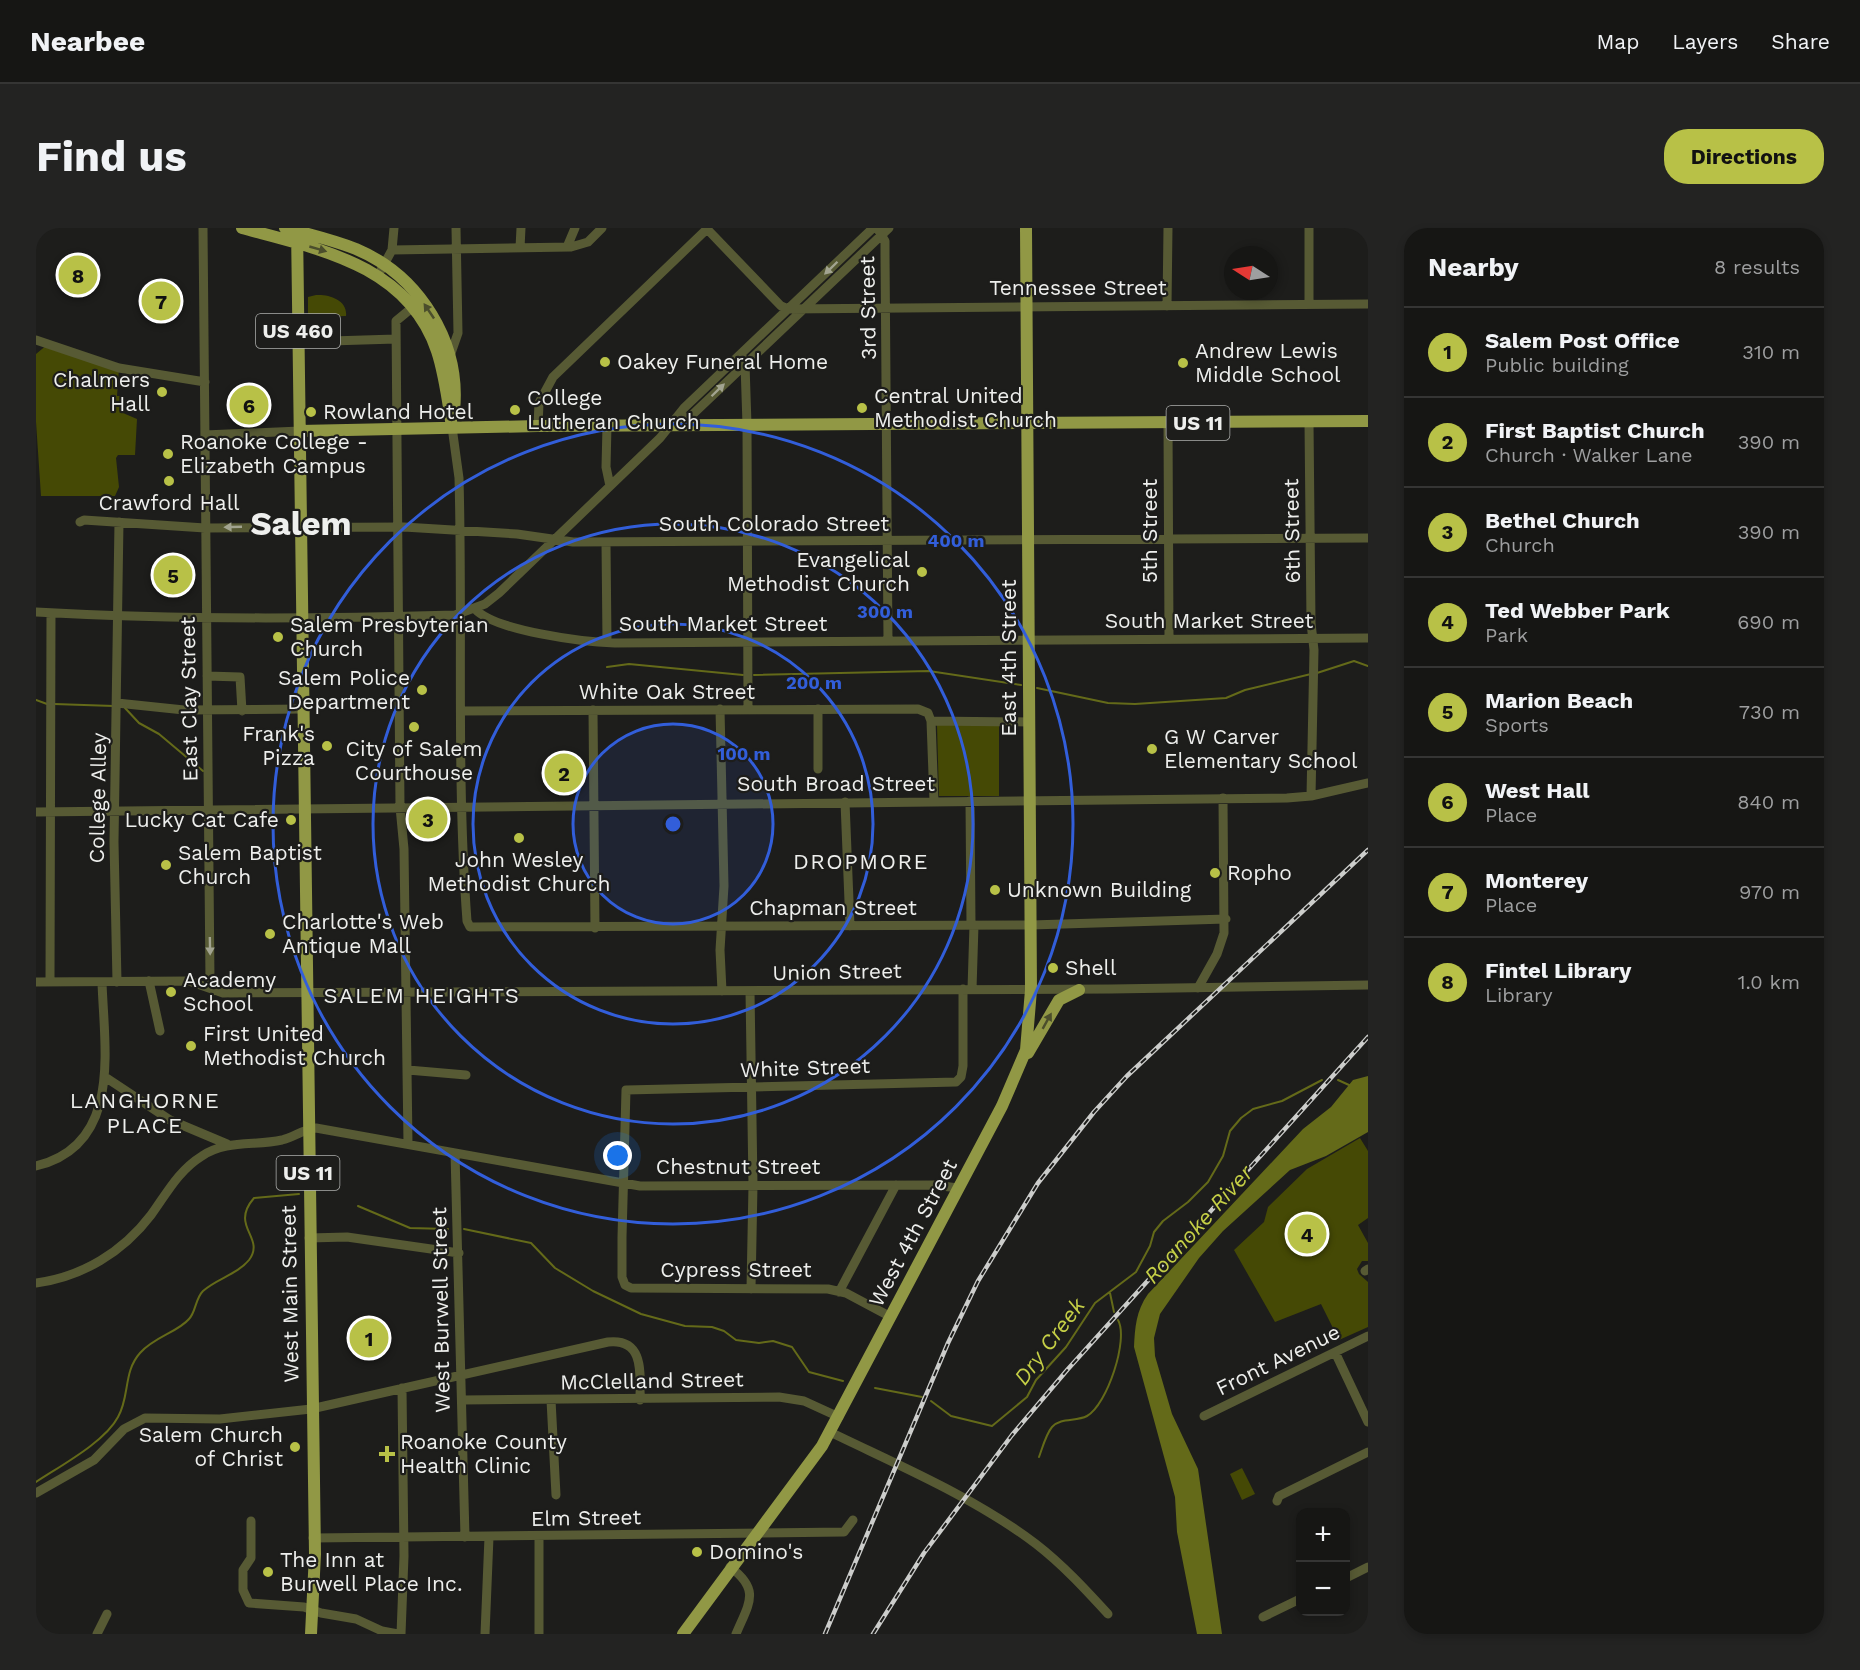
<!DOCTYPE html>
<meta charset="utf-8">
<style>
:root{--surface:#161614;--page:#232322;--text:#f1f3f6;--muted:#9e9fa0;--line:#353534;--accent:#b8c147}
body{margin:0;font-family:"Work Sans",sans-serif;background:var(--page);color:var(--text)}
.controls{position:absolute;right:18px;bottom:18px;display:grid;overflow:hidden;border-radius:12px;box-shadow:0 3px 9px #0003}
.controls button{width:54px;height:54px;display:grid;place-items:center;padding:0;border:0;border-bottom:2px solid var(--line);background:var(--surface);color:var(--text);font:30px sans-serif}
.compass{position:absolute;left:1188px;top:18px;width:54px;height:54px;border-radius:50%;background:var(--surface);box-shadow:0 3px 9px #0003;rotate:282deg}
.you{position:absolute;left:582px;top:928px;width:21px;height:21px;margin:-15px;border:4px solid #fff;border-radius:50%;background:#1a73e8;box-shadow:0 0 0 9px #1a73e833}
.badge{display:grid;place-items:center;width:39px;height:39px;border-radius:50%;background:var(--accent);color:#111;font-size:20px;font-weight:700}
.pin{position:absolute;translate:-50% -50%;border:3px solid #fff;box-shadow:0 2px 6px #0006}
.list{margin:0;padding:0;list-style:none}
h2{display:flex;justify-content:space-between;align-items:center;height:78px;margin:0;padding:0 24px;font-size:26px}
h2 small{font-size:20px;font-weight:400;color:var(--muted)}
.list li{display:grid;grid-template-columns:39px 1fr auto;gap:18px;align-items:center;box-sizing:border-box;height:90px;padding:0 24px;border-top:2px solid var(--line)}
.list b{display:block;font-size:22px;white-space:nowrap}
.list p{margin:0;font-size:20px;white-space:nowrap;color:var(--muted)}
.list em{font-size:20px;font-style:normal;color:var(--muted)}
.map{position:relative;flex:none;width:1332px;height:1406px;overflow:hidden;border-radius:24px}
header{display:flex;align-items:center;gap:36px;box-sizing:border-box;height:84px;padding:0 30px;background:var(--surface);border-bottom:2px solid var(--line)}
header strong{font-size:28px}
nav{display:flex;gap:33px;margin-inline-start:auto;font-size:21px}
.intro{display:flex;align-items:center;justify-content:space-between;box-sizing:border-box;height:144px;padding:0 36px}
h1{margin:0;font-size:42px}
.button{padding:15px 27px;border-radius:24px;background:var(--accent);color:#111;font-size:21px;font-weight:700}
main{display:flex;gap:36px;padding:0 36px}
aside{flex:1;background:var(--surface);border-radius:24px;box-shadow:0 3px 9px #0003}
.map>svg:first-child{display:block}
.green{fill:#454905}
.water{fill:#646a19}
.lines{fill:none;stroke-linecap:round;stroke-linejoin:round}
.stream{stroke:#646a19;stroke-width:2}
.minor{stroke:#575a34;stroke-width:9}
.major{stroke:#919845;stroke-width:12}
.rail-casing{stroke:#cccdcb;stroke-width:4.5}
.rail{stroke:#1d1d1b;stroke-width:2;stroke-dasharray:7;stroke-linecap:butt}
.oneway{fill:#4b4e2c}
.oneway2{fill:#a2a490}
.ring{fill:none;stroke:#325eda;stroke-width:3}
.poi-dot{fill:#b8c147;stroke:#1d1d1b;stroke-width:2}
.labels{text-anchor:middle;stroke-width:4.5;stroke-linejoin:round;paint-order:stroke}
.shield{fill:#1d1d1b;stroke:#afb0ae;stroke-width:1.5}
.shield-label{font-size:20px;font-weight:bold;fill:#eeefed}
.street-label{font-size:21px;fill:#eeefed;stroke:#1d1d1b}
.poi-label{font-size:21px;fill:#eeefed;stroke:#1d1d1b;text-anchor:start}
.neighbourhood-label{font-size:22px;letter-spacing:1.5px;fill:#eeefed;stroke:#1d1d1b}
.water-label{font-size:22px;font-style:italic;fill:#c5cf46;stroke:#1d1d1b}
.town-label{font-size:33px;font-weight:bold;fill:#eeefed;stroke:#1d1d1b}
.centre{fill:#325eda;stroke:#1d1d1b;stroke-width:3}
.ring-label{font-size:18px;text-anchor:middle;font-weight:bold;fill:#325eda;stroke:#1d1d1b;stroke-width:4.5;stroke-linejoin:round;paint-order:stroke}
</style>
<header>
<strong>Nearbee</strong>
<nav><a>Map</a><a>Layers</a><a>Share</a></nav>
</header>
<div class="intro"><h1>Find us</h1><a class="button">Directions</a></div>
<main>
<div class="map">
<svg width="1332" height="1406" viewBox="0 0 1332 1406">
<rect width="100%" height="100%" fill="#1d1d1b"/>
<path class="green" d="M280 67C293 66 312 72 310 88L272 89V69Z
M12 116 83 140 81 168H87V185L101 191 99 227H82L80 230 83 259 79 268H5L0 194V126Z
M963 496V568H903L901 497Z
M1324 910 1332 923V990L1322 997 1332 1015V1033H1326L1321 1041 1323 1046 1332 1054V1099L1303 1112 1285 1076 1239 1094 1198 1022 1228 994 1232 979 1271 941Z
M1206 1240 1219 1266 1206 1272 1194 1246Z"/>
<path class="water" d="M1332 848V904L1290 928 1254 942 1187 1003 1163 1030 1124 1086 1118 1110 1119 1128 1136 1186 1162 1241 1186 1406H1161L1141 1304 1139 1269 1098 1119C1099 1099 1100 1083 1112 1066L1267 901 1295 879 1317 852Z"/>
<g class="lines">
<path class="stream" d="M571 439 593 436 707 447
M1281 445 1318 433 1332 438
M718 447 893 443 985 457
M1001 460 1072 475 1099 476 1190 470 1209 462 1275 446
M0 472 11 476
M18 476 78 478
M89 480 103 495 123 506 167 543
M1302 852 1313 857
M322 978 374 1000 412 1001
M428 1001 495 1015 519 1040 557 1063 605 1086 649 1098 676 1099 688 1103 700 1112 723 1115 737 1113 756 1119 773 1144 807 1153
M1074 1065 1078 1084
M839 1160 886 1169
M895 1173 915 1188 956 1198 991 1169 1000 1152 1030 1119 1059 1075 1100 1044 1114 1018 1118 1004 1127 993 1152 974 1172 954 1187 928 1194 903 1205 890 1217 881 1246 873 1286 852
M1003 1229C1006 1221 1010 1206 1016 1199 1025 1189 1040 1194 1051 1188 1071 1177 1093 1111 1082 1092
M0 1254C24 1238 69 1214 82 1189 94 1168 87 1144 104 1125 118 1109 142 1104 153 1091 160 1084 159 1071 167 1063 180 1051 202 1046 213 1032 230 1009 193 999 218 970L263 966"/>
<path class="minor" d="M167 0 174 753 177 763
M841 0 849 13V26L852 413
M671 1 745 78 752 81 1332 76
M531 19 539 0
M484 20 485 0
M356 22 535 19 552 14 566 0
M345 42 356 22 358 0
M1273 76V0
M1131 78 1132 0
M0 112 83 140 169 154
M262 114 360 111
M705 126 709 136 711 197 712 481
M414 128 422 105 420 0
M1273 194 1275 395 1278 422 1275 568
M1132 195 1133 411
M639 196 656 187 853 0
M502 198 503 175 517 149 672 0
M571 198 570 239 574 258
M416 199 423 250C427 398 420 546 431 693L434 699 995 697 1190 691
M169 207 264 203
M44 294 48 292 169 300 368 299 481 306 537 314 1332 310
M570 315 571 414
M439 381C459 403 548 414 579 415L1332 410
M0 384C139 392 279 391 419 387L449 376 463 365 624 210 648 180 837 0
M171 448 204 449 206 483
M81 475 148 482 267 481
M684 481 688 658 684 722 686 763
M557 482 559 700
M425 483 882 481 892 485 895 493 898 573
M895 493 993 494
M782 541V481
M934 573 935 697
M809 574 814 698
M0 584 1251 570 1275 568 1332 555
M113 753 124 803
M0 754 153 753 187 765 1075 761 1332 757
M14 754 15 385
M81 754 78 614 83 294
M1162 760 1181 726 1188 705 1187 570
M936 761 938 697
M714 763 717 957 715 1061
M372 842 430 847
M69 849 134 892 191 916
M372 916 368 621 364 579 360 93 377 79
M419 925 429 1309
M0 938C87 917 68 820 66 754
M273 1010 311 1009 423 1025
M1329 1043 1332 1041
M0 1055C46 1049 87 1024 115 987 131 965 142 943 166 928 190 912 218 918 246 912 258 909 268 901 280 900L604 958 898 957 922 960
M803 1064 860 957
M855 1089 810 1065 792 1061 595 1060 589 1057 586 1049V1009L590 862 920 854 925 849 927 838V761
M1299 1124 1332 1194
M426 1172 743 1169 768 1173 803 1189
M515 1172 520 1267
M1168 1188 1332 1108
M794 1204C864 1238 938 1269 1000 1316 1027 1337 1049 1361 1072 1386
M0 1265 58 1232 88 1201 109 1190 184 1191 275 1181 572 1114C609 1110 604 1146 604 1172
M1241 1273 1243 1268 1332 1224
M215 1293V1330L207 1342V1362L213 1375 268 1379 285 1385 320 1391 346 1403 362 1406
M277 1310 808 1304 817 1292
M694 1339C725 1362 713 1375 700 1406
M1310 1350 1332 1339
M1227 1389 1264 1371
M61 1406 71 1386
M365 1406 368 1328 366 1160
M449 1406 453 1309
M503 1406V1308"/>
<path class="major" d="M206 0C283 21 372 37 401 123 409 147 412 174 416 199
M249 0C273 6 297 12 320 21 384 48 425 115 418 183
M261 0 279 1326 275 1406
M264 203 502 198 1332 193
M992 825 1023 772 1043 762
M647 1406 786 1218 966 878 990 822 995 762 990 0"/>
<defs>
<path id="rail" d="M789 1406 912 1115 942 1053 1002 955 1058 884 1091 848 1332 622
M837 1406 888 1325 976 1207 1032 1141 1332 809"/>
</defs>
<use href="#rail" class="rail-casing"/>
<use href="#rail" class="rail"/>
</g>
<defs><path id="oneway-solid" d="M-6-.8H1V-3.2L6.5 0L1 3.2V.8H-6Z" transform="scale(1.5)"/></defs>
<g class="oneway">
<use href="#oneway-solid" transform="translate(282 21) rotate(16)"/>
<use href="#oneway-solid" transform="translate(393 83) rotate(-124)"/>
<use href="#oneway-solid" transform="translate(1011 793) rotate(-61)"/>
</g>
<g class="oneway2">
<use href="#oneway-solid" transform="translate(795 40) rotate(136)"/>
<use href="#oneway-solid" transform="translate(682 162) rotate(-44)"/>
<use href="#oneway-solid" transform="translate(197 299) rotate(178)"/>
<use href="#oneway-solid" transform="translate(174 718) rotate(89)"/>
</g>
<circle cx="637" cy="596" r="100" fill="#325eda" fill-opacity=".12"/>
<g class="ring">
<circle cx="637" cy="596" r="100"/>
<circle cx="637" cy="596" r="200"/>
<circle cx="637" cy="596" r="300"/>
<circle cx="637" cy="596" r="400"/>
</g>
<g class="poi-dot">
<circle cx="569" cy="134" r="6"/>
<circle cx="1147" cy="135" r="6"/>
<circle cx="126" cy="164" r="6"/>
<circle cx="826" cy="180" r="6"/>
<circle cx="479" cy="182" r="6"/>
<circle cx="275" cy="184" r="6"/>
<circle cx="132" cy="226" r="6"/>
<circle cx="133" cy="253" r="6"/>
<circle cx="886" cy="344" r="6"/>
<circle cx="242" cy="409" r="6"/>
<circle cx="386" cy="462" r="6"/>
<circle cx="378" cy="499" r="6"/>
<circle cx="291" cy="518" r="6"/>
<circle cx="1116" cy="521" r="6"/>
<circle cx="255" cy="592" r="6"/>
<circle cx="483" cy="610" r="6"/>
<circle cx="130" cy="637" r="6"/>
<circle cx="1179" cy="645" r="6"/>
<circle cx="959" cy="662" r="6"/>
<circle cx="234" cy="706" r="6"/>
<circle cx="1017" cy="740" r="6"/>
<circle cx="135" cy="764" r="6"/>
<circle cx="155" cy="818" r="6"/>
<circle cx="259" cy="1219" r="6"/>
<path d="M348 1217h6v6h6v6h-6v6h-6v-6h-6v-6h6z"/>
<circle cx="661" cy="1324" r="6"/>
<circle cx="232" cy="1344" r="6"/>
</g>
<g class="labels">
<g class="shield">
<rect x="220" y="86" width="84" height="34" rx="4.5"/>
<rect x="1130.5" y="178" width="63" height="34" rx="4.5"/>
<rect x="240.5" y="928" width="63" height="34" rx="4.5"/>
</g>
<g class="shield-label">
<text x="262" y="110">US 460</text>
<text x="1162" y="202">US 11</text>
<text x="272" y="952">US 11</text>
</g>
<g class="street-label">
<text x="1042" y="67">Tennessee Street</text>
<text transform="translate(832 80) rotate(-91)" y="7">3rd Street</text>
<text x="738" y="303">South Colorado Street</text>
<text transform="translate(1114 303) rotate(-90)" y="7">5th Street</text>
<text transform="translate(1256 303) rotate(-91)" y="7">6th Street</text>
<text x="1173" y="400">South Market Street</text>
<text x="687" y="403">South Market Street</text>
<text transform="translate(973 430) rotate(-90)" y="7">East 4th Street</text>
<text x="631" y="471">White Oak Street</text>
<text transform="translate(153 471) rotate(-91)" y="7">East Clay Street</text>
<text x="800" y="563">South Broad Street</text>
<text transform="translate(62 570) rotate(-89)" y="7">College Alley</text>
<text x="797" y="687">Chapman Street</text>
<text transform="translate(801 744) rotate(-1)" y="7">Union Street</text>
<text transform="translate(769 840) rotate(-2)" y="7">White Street</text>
<text x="702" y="946">Chestnut Street</text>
<text transform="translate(877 1005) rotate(-62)" y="7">West 4th Street</text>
<text x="700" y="1049">Cypress Street</text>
<text transform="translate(254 1066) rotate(-91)" y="7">West Main Street</text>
<text transform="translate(405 1082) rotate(-91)" y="7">West Burwell Street</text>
<text transform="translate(1242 1132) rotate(-26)" y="7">Front Avenue</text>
<text transform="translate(616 1153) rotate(-1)" y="7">McClelland Street</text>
<text transform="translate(550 1290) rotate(-1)" y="7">Elm Street</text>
</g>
<g class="poi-label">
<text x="1159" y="130">Andrew Lewis<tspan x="1159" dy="24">Middle School</tspan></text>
<text x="581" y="141">Oakey Funeral Home</text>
<text x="114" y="159" text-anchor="end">Chalmers<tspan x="114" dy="24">Hall</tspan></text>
<text x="838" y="175">Central United<tspan x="838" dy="24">Methodist Church</tspan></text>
<text x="491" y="177">College<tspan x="491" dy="24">Lutheran Church</tspan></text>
<text x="287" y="191">Rowland Hotel</text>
<text x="144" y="221">Roanoke College -<tspan x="144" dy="24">Elizabeth Campus</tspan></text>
<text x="133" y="282" text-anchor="middle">Crawford Hall</text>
<text x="874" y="339" text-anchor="end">Evangelical<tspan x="874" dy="24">Methodist Church</tspan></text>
<text x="254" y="404">Salem Presbyterian<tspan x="254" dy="24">Church</tspan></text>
<text x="374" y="457" text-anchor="end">Salem Police<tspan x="374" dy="24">Department</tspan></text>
<text x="279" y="513" text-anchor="end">Frank's<tspan x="279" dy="24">Pizza</tspan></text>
<text x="1128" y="516">G W Carver<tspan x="1128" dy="24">Elementary School</tspan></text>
<text x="378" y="528" text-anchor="middle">City of Salem<tspan x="378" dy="24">Courthouse</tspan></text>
<text x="243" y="599" text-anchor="end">Lucky Cat Cafe</text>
<text x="142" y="632">Salem Baptist<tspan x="142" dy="24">Church</tspan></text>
<text x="483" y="639" text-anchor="middle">John Wesley<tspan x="483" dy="24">Methodist Church</tspan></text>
<text x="1191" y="652">Ropho</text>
<text x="971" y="669">Unknown Building</text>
<text x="246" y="701">Charlotte's Web<tspan x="246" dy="24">Antique Mall</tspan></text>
<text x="1029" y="747">Shell</text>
<text x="147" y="759">Academy<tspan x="147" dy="24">School</tspan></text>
<text x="167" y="813">First United<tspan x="167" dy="24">Methodist Church</tspan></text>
<text x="247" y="1214" text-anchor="end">Salem Church<tspan x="247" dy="24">of Christ</tspan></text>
<text x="364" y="1221">Roanoke County<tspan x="364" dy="24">Health Clinic</tspan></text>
<text x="673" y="1331">Domino's</text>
<text x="244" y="1339">The Inn at<tspan x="244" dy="24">Burwell Place Inc.</tspan></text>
</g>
<g class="neighbourhood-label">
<text x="825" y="641">DROPMORE</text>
<text x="386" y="775">SALEM HEIGHTS</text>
<text x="109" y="880">LANGHORNE<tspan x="109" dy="25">PLACE</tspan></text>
</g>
<g class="water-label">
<text transform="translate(1162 996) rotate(-48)" y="8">Roanoke River</text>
<text transform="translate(1013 1113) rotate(-53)" y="8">Dry Creek</text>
</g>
<g class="town-label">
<text x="265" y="307">Salem</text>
</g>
</g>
<circle cx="637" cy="596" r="9" class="centre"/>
<g class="ring-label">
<text x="920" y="319">400 m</text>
<text x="849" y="390">300 m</text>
<text x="778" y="461">200 m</text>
<text x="708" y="532">100 m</text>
</g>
</svg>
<div class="controls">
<button>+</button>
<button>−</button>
</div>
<svg class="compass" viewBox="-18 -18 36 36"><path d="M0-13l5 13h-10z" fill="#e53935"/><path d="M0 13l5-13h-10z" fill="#9e9fa0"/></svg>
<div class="you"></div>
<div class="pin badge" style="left:333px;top:1110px">1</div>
<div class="pin badge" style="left:528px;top:545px">2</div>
<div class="pin badge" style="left:392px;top:591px">3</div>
<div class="pin badge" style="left:1271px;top:1006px">4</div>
<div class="pin badge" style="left:137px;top:347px">5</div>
<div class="pin badge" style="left:213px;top:177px">6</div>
<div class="pin badge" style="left:125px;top:73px">7</div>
<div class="pin badge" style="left:42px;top:47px">8</div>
</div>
<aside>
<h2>Nearby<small>8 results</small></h2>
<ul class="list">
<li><span class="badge">1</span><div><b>Salem Post Office</b><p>Public building</p></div><em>310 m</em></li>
<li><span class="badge">2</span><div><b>First Baptist Church</b><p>Church · Walker Lane</p></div><em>390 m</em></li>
<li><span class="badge">3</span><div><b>Bethel Church</b><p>Church</p></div><em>390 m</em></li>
<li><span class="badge">4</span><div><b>Ted Webber Park</b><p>Park</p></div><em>690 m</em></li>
<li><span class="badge">5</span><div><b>Marion Beach</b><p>Sports</p></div><em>730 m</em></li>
<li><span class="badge">6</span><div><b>West Hall</b><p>Place</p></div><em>840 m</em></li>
<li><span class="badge">7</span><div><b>Monterey</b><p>Place</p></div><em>970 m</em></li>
<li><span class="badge">8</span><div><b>Fintel Library</b><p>Library</p></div><em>1.0 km</em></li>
</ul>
</aside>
</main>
